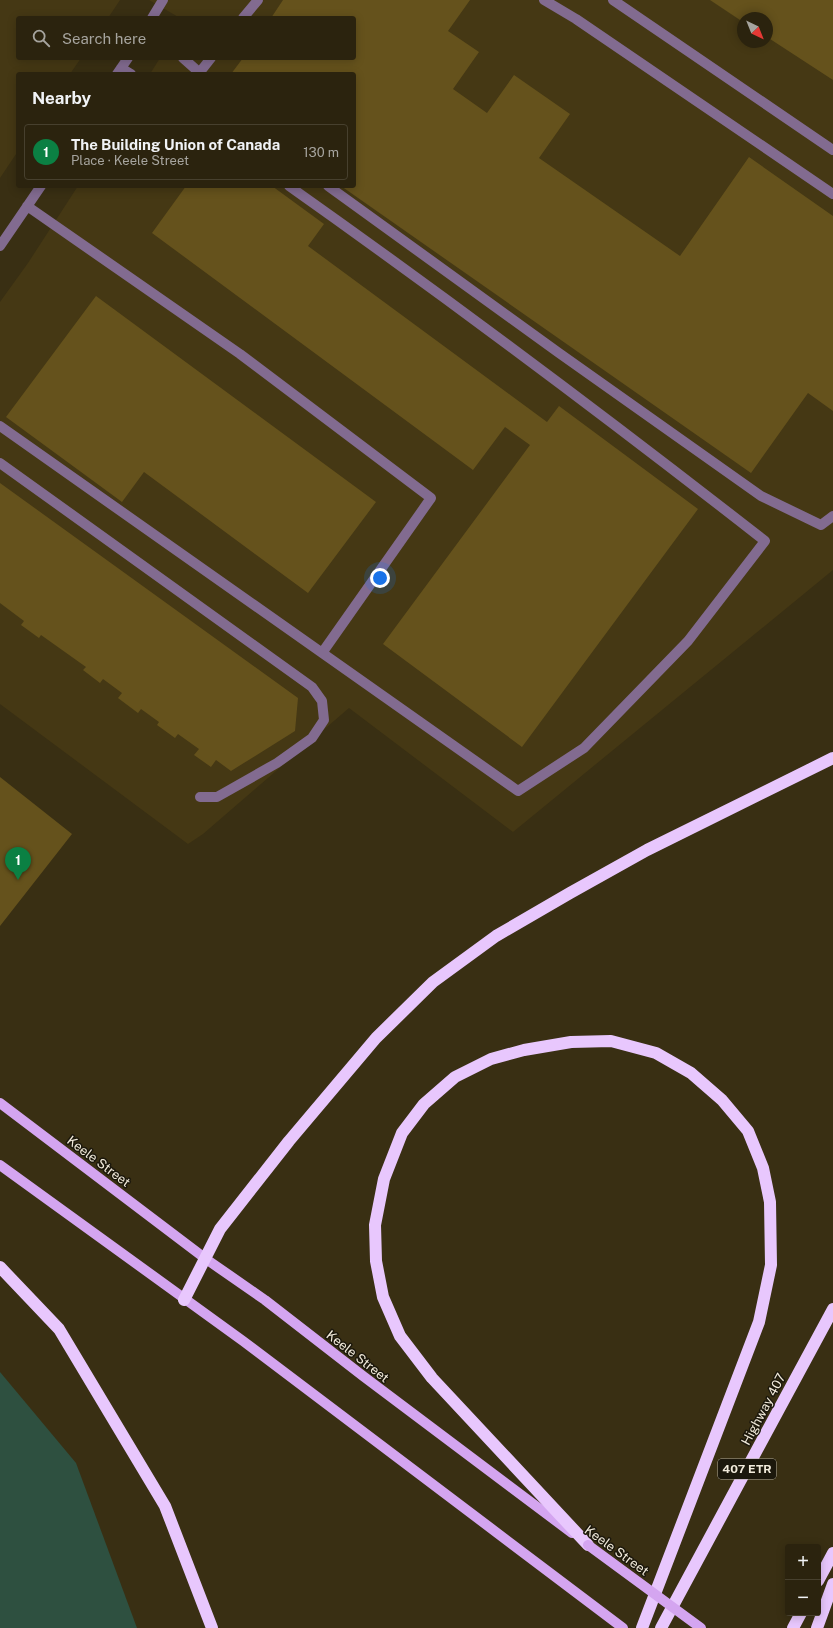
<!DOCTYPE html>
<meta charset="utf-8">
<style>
:root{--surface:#2b230e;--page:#372f1c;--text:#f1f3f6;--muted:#a6a49e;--line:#47402e;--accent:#0b8043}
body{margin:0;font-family:"Public Sans",sans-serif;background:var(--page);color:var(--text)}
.controls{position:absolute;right:12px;bottom:12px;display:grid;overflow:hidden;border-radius:4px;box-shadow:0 2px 10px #0003}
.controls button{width:36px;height:36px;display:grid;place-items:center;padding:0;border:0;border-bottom:1px solid var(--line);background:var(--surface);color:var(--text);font:20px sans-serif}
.compass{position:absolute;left:737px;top:12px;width:36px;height:36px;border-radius:50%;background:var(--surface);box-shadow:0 2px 10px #0003;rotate:137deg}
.you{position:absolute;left:380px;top:578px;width:14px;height:14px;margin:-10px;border:3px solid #fff;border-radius:50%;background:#1a73e8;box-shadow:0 0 0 6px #1a73e833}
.badge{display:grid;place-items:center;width:26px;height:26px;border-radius:50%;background:var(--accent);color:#fff;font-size:13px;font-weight:700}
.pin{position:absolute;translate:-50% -33px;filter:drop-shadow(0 1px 2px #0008)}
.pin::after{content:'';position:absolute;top:21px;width:14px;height:12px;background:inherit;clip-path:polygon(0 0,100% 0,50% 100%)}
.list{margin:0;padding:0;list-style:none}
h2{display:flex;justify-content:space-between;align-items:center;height:52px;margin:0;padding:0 16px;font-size:17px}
h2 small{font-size:13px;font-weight:400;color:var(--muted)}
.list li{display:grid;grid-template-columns:26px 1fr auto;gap:12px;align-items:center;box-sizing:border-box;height:56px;margin:0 8px 8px;padding:0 8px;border:1px solid var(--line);border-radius:4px}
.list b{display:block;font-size:15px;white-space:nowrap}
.list p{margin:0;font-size:13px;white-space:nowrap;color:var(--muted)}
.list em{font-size:13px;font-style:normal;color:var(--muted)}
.icon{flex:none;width:22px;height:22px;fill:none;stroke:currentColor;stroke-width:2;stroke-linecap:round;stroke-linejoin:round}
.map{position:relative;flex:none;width:833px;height:1628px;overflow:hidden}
.search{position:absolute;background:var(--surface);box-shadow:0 2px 10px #0003;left:16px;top:16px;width:340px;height:44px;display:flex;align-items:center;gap:10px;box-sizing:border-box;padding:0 14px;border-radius:4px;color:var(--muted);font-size:15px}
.panel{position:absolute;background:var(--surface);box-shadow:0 2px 10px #0003;left:16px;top:72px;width:340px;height:116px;border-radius:4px}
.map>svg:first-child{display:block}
.built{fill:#453814;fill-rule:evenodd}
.green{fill:#2e5040}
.building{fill:#65521c}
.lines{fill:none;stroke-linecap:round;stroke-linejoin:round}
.minor{stroke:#826b90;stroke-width:10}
.major{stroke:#d4a5f0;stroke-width:10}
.highway{stroke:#e8c7fd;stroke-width:12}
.major-bridge{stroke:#d4a5f0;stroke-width:10}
.labels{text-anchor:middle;stroke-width:3;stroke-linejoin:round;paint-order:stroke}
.shield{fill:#1c180c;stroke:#b2ac9d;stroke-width:1}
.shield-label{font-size:12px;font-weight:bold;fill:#f2ebdb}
.street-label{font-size:13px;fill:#f2ebdb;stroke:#1c180c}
</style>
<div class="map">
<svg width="833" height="1628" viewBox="0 0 833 1628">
<rect width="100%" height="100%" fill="#392f13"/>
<path class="built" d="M0 0H120L108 18H18V58H81L70 74H18V151L0 178Z
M149 0H833V570L513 832 349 708 203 834 188 844 0 704V302L28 263 78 186H354V74H150L160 58H354V18H180ZM743 18H767V42H743Z"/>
<path class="green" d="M0 1372 76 1463 137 1628H0Z"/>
<path class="building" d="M283 0H470L448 31 479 52 453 89 487 113 514 75 570 114 539 158 680 256 749 157 833 216V411L808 393 751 473 341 186H354V74H231L243 58H354V18H271Z
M710 0H833V80L767 37V18H743V22Z
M186 186H272L324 224 308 246 547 422 559 406 698 509 522 747 383 644 530 445 505 427 473 470 152 233Z
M96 296 376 502 308 593 144 472 122 502 6 417Z
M0 483 298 698 295 731 231 771 216 760 211 767 194 755 199 749 178 734 175 738 157 725 159 722 141 709 138 713 118 698 122 693 103 679 100 683 83 670 86 667 41 635 39 638 21 625 24 621 0 603Z
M0 777 72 834 0 926Z"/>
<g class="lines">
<path class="minor" d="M544 0 576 19 833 194
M613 0 833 150
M152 18 163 0
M243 18 258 0
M183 58 201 74
M121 68 131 74
M200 72 211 58
M117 74 128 58
M328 186 559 353 761 496 821 525 833 516
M27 206 240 354 431 498 322 653
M0 246 41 186
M0 426 518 791 584 748 688 641 765 541C609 419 450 300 289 186
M0 463 312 687 322 701 324 720 312 738 277 763 217 797H200"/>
<path class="major" d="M0 1103 206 1259 265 1300 363 1376 572 1533
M0 1165 243 1341 623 1628"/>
<path class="highway" d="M0 1267 59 1329 165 1506 212 1628
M184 1300 220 1229 289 1141 376 1038 433 982 496 936 570 893 647 850 833 758
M588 1545 432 1378 400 1336 383 1297 376 1261 375 1225 384 1179 402 1133 424 1104 455 1077 491 1059 524 1050 571 1042 611 1041 656 1053 691 1073 722 1100 748 1131 763 1168 770 1202 771 1265 759 1322 642 1628
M818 1581 833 1553
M661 1628 833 1309
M793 1628 801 1613
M817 1628 833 1584"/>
<path class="major-bridge" d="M588 1545 701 1628"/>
</g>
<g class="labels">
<rect class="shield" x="718" y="1459" width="58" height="20" rx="3"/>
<g class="shield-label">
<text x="747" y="1473">407 ETR</text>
</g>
<g class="street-label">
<text transform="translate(99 1161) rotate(37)" y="5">Keele Street</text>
<text transform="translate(358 1356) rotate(38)" y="5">Keele Street</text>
<text transform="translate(763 1409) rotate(-62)" y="5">Highway 407</text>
<text transform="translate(617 1550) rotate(36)" y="5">Keele Street</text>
</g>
</g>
</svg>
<div class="controls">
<button>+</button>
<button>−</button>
</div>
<svg class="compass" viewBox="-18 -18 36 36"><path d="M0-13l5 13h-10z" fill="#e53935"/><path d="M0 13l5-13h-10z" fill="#a6a49e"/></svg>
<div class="you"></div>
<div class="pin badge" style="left:18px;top:880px">1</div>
<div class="search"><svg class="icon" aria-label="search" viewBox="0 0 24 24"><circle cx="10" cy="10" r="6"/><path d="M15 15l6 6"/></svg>Search here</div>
<section class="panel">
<h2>Nearby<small></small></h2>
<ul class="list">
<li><span class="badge">1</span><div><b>The Building Union of Canada</b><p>Place · Keele Street</p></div><em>130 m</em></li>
</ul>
</section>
</div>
